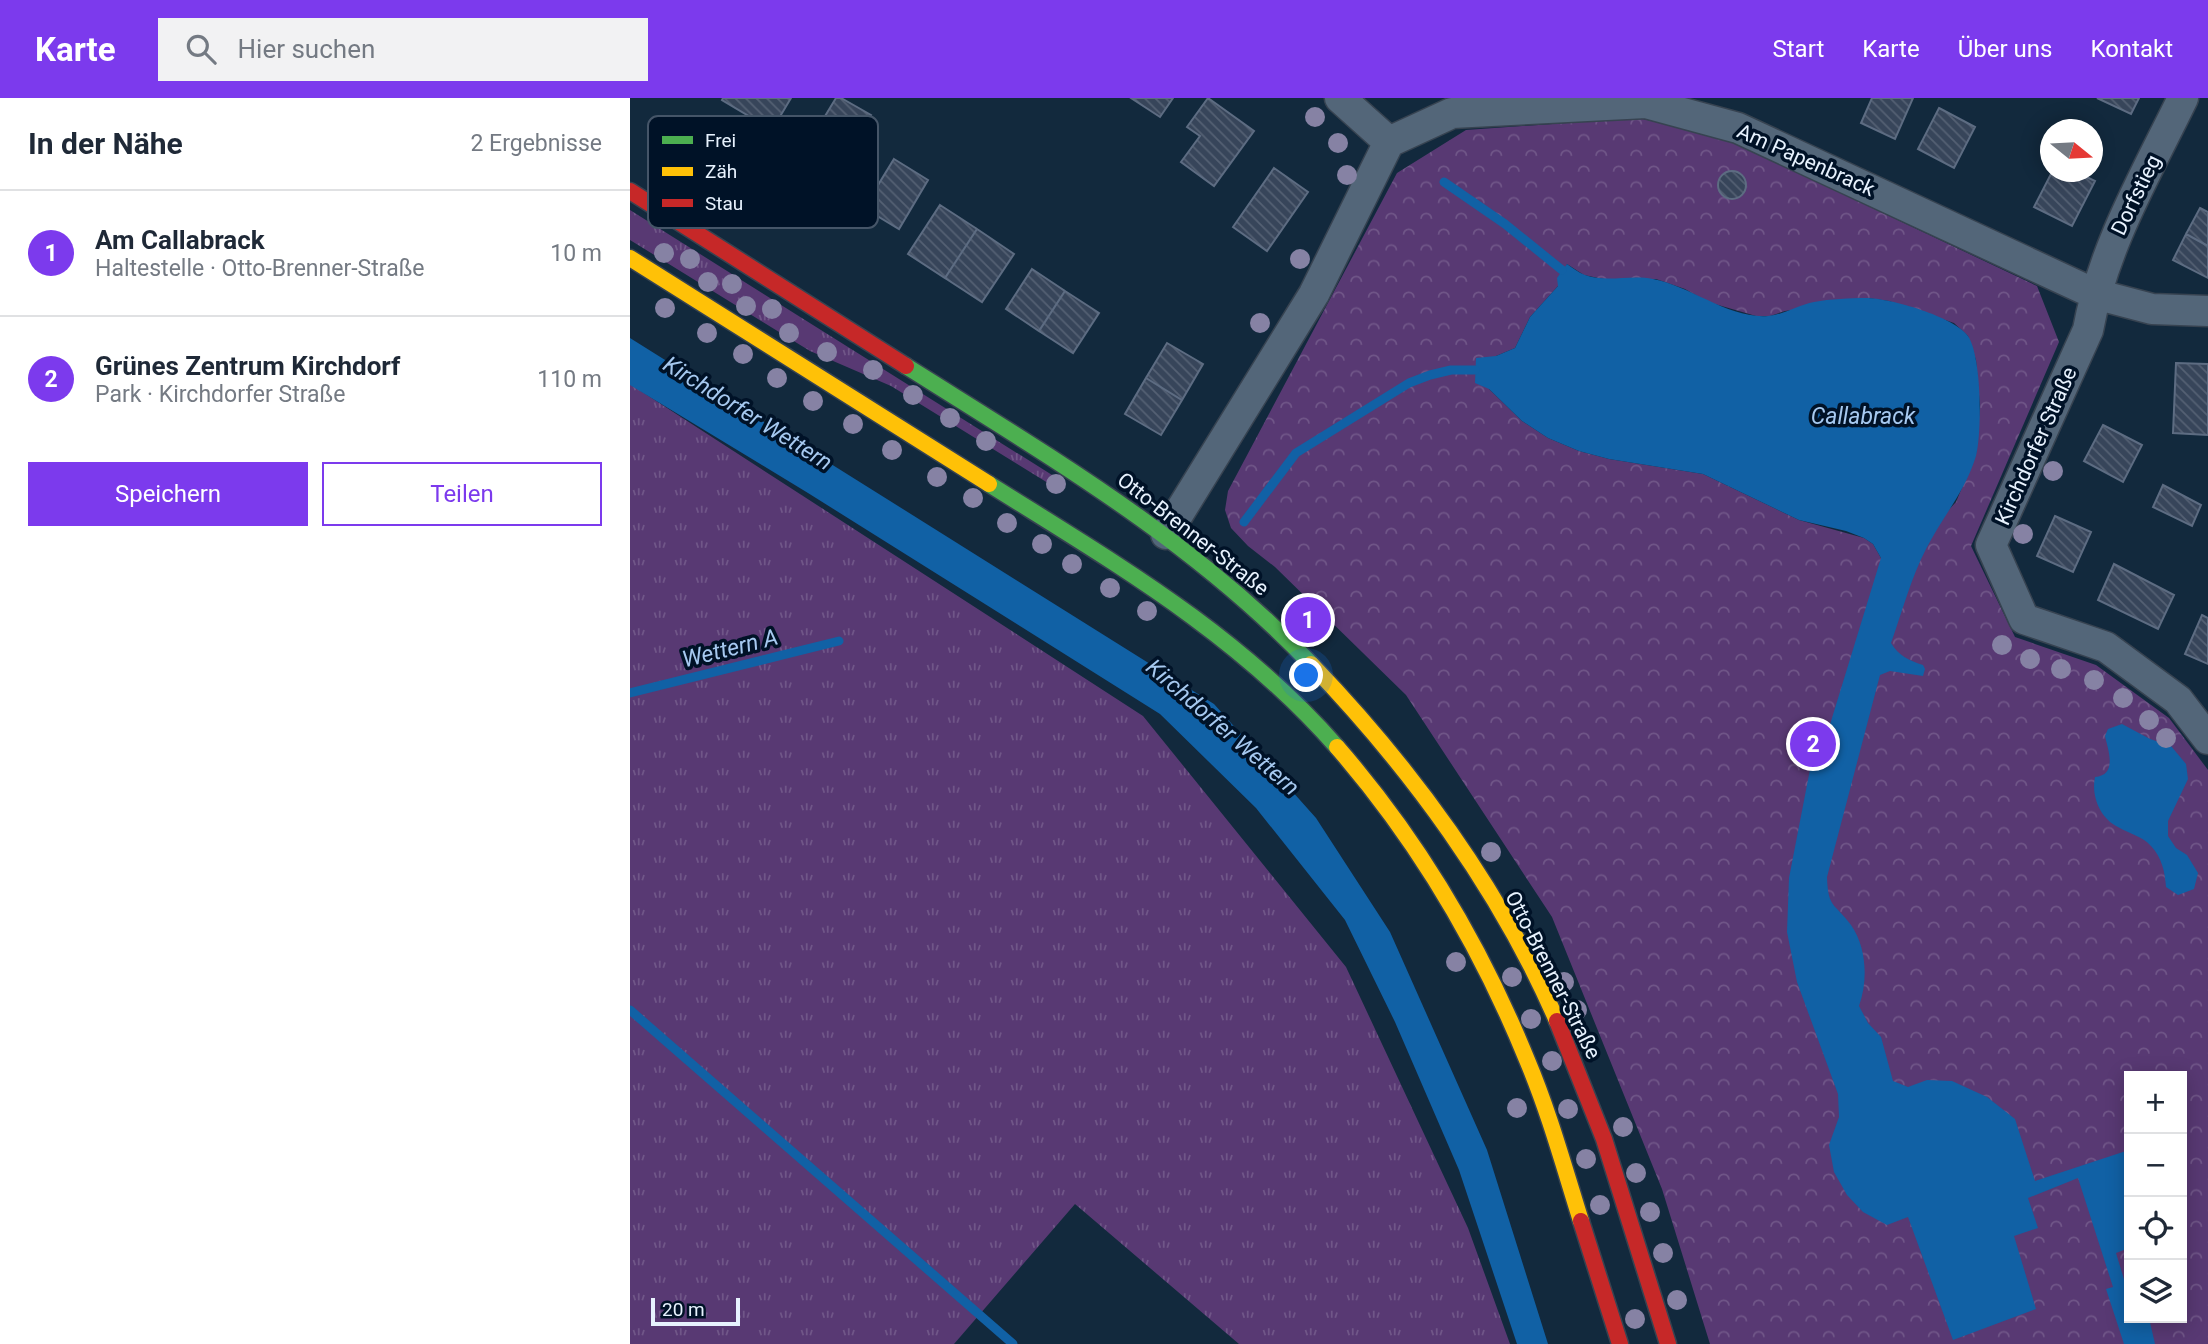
<!DOCTYPE html>
<html lang="de">
<meta charset="utf-8">
<style>
:root{--surface:#fff;--page:#f2f2f3;--text:#1f2937;--muted:#747a83;--line:#e0e1e3;--accent:#7c3aed}
body{margin:0;font-family:Roboto,sans-serif;background:var(--page);color:var(--text)}
.controls{position:absolute;right:21px;bottom:21px;display:grid;overflow:hidden;border-radius:0px;box-shadow:0 4px 18px #0003}
.controls button{width:63px;height:63px;display:grid;place-items:center;padding:0;border:0;border-bottom:2px solid var(--line);background:var(--surface);color:var(--text);font:35px sans-serif}
.compass{position:absolute;left:1410px;top:21px;width:63px;height:63px;border-radius:50%;background:var(--surface);box-shadow:0 4px 18px #0003;rotate:108deg}
.scale{position:absolute;left:21px;bottom:18px;width:89px;box-sizing:border-box;padding-left:7px;border:4px solid #e7f2fe;border-top:0;font-size:19px;line-height:24px;white-space:nowrap;color:#e7f2fe;-webkit-text-stroke:5px #001227;paint-order:stroke}
.you{position:absolute;left:677px;top:578px;width:24px;height:24px;margin:-18px;border:5px solid #fff;border-radius:50%;background:#1a73e8;box-shadow:0 0 0 10px #1a73e833}
.badge{display:grid;place-items:center;width:46px;height:46px;border-radius:50%;background:var(--accent);color:#fff;font-size:23px;font-weight:700}
.pin{position:absolute;translate:-50% -50%;border:4px solid #fff;box-shadow:0 2px 7px #0006}
.list{margin:0;padding:0;list-style:none}
h2{display:flex;justify-content:space-between;align-items:center;height:91px;margin:0;padding:0 28px;font-size:30px}
h2 small{font-size:23px;font-weight:400;color:var(--muted)}
.list li{display:grid;grid-template-columns:46px 1fr auto;gap:21px;align-items:center;box-sizing:border-box;height:126px;padding:0 28px;border-top:2px solid var(--line)}
.list b{display:block;font-size:26px;white-space:nowrap}
.list p{margin:0;font-size:23px;white-space:nowrap;color:var(--muted)}
.list em{font-size:23px;font-style:normal;color:var(--muted)}
.actions{display:flex;gap:14px;padding:21px 28px}
.actions a{flex:1;padding:16px 0;border:2px solid var(--accent);border-radius:0px;text-align:center;font-size:24px;color:var(--accent)}
.actions .main{background:var(--accent);color:#fff}
.icon{flex:none;width:38px;height:38px;fill:none;stroke:currentColor;stroke-width:2;stroke-linecap:round;stroke-linejoin:round}
.map{position:relative;flex:none;width:1578px;height:1246px;overflow:hidden}
header{display:flex;align-items:center;gap:42px;box-sizing:border-box;height:98px;padding:0 35px;background:var(--accent);color:#fff}
header strong{font-size:33px}
nav{display:flex;gap:38px;margin-inline-start:auto;font-size:24px}
.search{width:490px;height:63px;background:var(--page);display:flex;align-items:center;gap:18px;box-sizing:border-box;padding:0 24px;border-radius:0px;color:var(--muted);font-size:26px}
main{display:flex}
aside{flex:1;background:var(--surface)}
.map>svg:first-child{display:block}
.grass{fill:url(#grass-tufts)}
.park{fill:url(#park-crowns);fill-rule:evenodd}
.water{fill:#1161a5}
.lines{fill:none;stroke-linecap:round;stroke-linejoin:round}
.stream{stroke:#1161a5;stroke-width:9}
.building{fill:url(#building-back-hatch);stroke:#5d6c82;stroke-width:2}
.street-casing{stroke:#374351;stroke-width:33}
.fast-casing{stroke:#374351;stroke-width:19}
.slow-casing{stroke:#374351;stroke-width:19}
.jam-casing{stroke:#374351;stroke-width:19}
.street{stroke:#536679;stroke-width:30}
.fast{stroke:#4caf50;stroke-width:16}
.slow{stroke:#ffc107;stroke-width:16}
.jam{stroke:#c62828;stroke-width:16}
.tree{fill:#8682a4}
.labels{text-anchor:middle;stroke-width:7;stroke-linejoin:round;paint-order:stroke}
.street-label{font-size:21px;fill:#e7f2fe;stroke:#001227}
.water-label{font-size:23px;font-style:italic;fill:#a6c9f0;stroke:#001227}
.key{fill:#001227;stroke:#455568;stroke-width:2}
.key-label{font-size:19px;fill:#e7f2fe}
</style>
<header>
<strong>Karte</strong>
<div class="search"><svg class="icon" aria-label="search" viewBox="0 0 24 24"><circle cx="10" cy="10" r="6"/><path d="M15 15l6 6"/></svg>Hier suchen</div>
<nav><a>Start</a><a>Karte</a><a>Über uns</a><a>Kontakt</a></nav>
</header>
<main>
<aside>
<h2>In der Nähe<small>2 Ergebnisse</small></h2>
<ul class="list">
<li><span class="badge">1</span><div><b>Am Callabrack</b><p>Haltestelle · Otto-Brenner-Straße</p></div><em>10 m</em></li>
<li><span class="badge">2</span><div><b>Grünes Zentrum Kirchdorf</b><p>Park · Kirchdorfer Straße</p></div><em>110 m</em></li>
</ul>
<div class="actions"><a class="main">Speichern</a><a>Teilen</a></div>
</aside>
<div class="map">
<svg width="1578" height="1246" viewBox="0 0 1578 1246">
<defs>
<pattern id="grass-tufts" width="24" height="20" patternUnits="userSpaceOnUse" patternTransform="scale(1.75)"><rect width="24" height="20" fill="#583973"/><path d="M3 7l-1-3M5 7V3M7 7l1-3M15 17l-1-3M17 17v-4M19 17l1-3" fill="none" stroke="#705688"/></pattern>
<pattern id="park-crowns" width="20" height="18" patternUnits="userSpaceOnUse" patternTransform="scale(1.75)"><rect width="20" height="18" fill="#583973"/><path d="M2 6a3 3 0 1 1 6 0M12 15a3 3 0 1 1 6 0" fill="none" stroke="#705688"/></pattern>
<pattern id="building-back-hatch" width="6" height="6" patternUnits="userSpaceOnUse" patternTransform="scale(1.75)"><rect width="6" height="6" fill="#37455a"/><path d="M-1 5l2 2M0 0l6 6M5-1l2 2" fill="none" stroke="#546073"/></pattern>
</defs>
<rect width="100%" height="100%" fill="#12293d"/>
<path class="grass" d="M0 112 430 382 426 390 261 288 180 253 0 142Z
M0 286 513 618 716 869 838 1130 880 1246H609L445 1106 324 1246H0Z"/>
<path class="park" d="M1009 20 1099 42 1407 188 1429 244 1341 448 1385 539 1466 567 1539 620 1578 672V1246H1080L1032 1091 922 819 776 597 645 469 618 448 601 430 595 412 598 393 767 75 836 32ZM937 166 954 177 973 181H1026L1055 191 1078 204 1126 218H1140L1155 213 1238 200 1259 203 1324 225 1338 238 1346 262 1350 308 1346 356 1326 404 1314 417 1251 460 1243 446 1234 440 1169 422 1073 376 979 361 949 353 918 340 892 323 859 291 866 258 885 250 900 219 928 188ZM1499 978H1552V1220H1499Z"/>
<path class="water" d="M937 166C943 170 949 175 955 177 977 185 1001 176 1023 181 1061 188 1099 221 1138 218 1153 217 1168 207 1184 204 1200 201 1220 200 1236 200 1260 200 1325 219 1338 238 1352 259 1352 334 1346 358 1335 394 1313 418 1296 451 1281 480 1272 514 1261 545 1269 558 1278 562 1293 567L1295 571 1293 578 1260 573 1250 577 1197 779C1198 811 1205 805 1221 827 1237 850 1238 883 1229 908L1238 925 1251 939 1263 983 1278 989 1297 982 1322 983 1357 999 1385 1021 1405 1083 1499 1052V1150L1486 1155 1496 1188 1499 1186V1220H1519L1525 1246H1494L1476 1191 1483 1189 1448 1080 1398 1100 1408 1130 1384 1138 1406 1211 1323 1242 1278 1119 1257 1127 1233 1114 1217 1097 1204 1074 1199 1047 1209 1019 1208 996 1167 884 1157 834 1159 780 1183 656 1198 633 1251 460 1243 446 1234 440 1216 433 1169 422 1073 376 979 361 949 353 918 340 892 323 859 291 845 285 846 260 866 258 885 250 900 219 928 188 927 180Z
M0 240 584 606 686 720 760 834 857 1052 918 1246H887L829 1072 765 924 715 822 626 710 530 616 178 395 0 287Z
M1492 626 1520 641 1541 648 1556 666 1558 681 1538 723V738L1546 750 1557 757 1568 775 1564 791 1548 797 1536 789C1535 774 1532 760 1521 748 1512 738 1500 736 1488 729 1470 720 1461 698 1465 679 1488 677 1478 652 1475 638L1478 631Z"/>
<g class="lines">
<path class="stream" d="M814 84 875 126 932 172
M614 424 666 355 779 285 800 277 821 272H845
M0 595 209 543
M0 912 383 1246"/>
</g>
<path class="building" d="M93 0H161L142 32 92 2Z
M206 0H211L241 17 213 63 180 43Z
M501 0H543L530 19Z
M578 0 624 33 584 88 551 64 570 38 557 29Z
M1242 0H1283L1265 41 1231 25Z
M1467 0H1509L1501 16Z
M1309 10 1345 29 1324 70 1288 51Z
M264 61 298 82 269 131 234 110Z
M644 70 678 94 637 153 603 129Z
M1088 87a14 14 0 1 1 28 0a14 14 0 1 1-28 0Z
M1422 74H1446L1465 83 1442 128 1404 109Z
M310 107 347 131 315 180 278 156Z
M1570 110 1578 114V148L1556 136Z
M347 131 384 156 352 204 315 180Z
M1556 136 1578 148V180L1543 162Z
M402 171 435 193 409 233 376 211Z
M435 193 469 215 443 255 409 233Z
M537 245 573 266 552 302 516 280Z
M1546 265 1578 266V337L1543 335Z
M516 280 552 302 531 337 495 316Z
M1473 327 1512 347 1493 384 1454 363Z
M1533 387 1571 407 1562 428 1523 409Z
M1425 418 1461 434 1443 474 1407 458Z
M1484 466 1544 497 1528 531 1468 502Z
M1572 517 1578 520V566L1555 556Z"/>
<g class="lines">
<defs>
<path id="street" d="M710 0 759 44
M1553 0C1516 76 1473 149 1458 232L1361 447 1394 521 1476 549 1548 602 1578 641
M759 44 822 15 1016 5 1108 30 1465 196 1522 211 1578 213
M536 436 684 196 759 44"/>
<path id="fast" d="M276 268C420 359 563 442 681 566
M359 386C486 466 607 535 707 649"/>
<path id="slow" d="M0 160 359 386
M681 566C780 669 870 791 927 923
M707 649C787 741 851 849 897 962 919 1014 934 1069 951 1123"/>
<path id="jam" d="M0 93 276 268
M927 923 974 1041 1038 1246
M951 1123 990 1246"/>
</defs>
<use href="#street" class="street-casing"/>
<use href="#fast" class="fast-casing"/>
<use href="#slow" class="slow-casing"/>
<use href="#jam" class="jam-casing"/>
<use href="#street" class="street"/>
<use href="#fast" class="fast"/>
<use href="#slow" class="slow"/>
<use href="#jam" class="jam"/>
</g>
<g class="tree">
<circle cx="685" cy="19" r="10"/>
<circle cx="708" cy="45" r="10"/>
<circle cx="717" cy="77" r="10"/>
<circle cx="34" cy="155" r="10"/>
<circle cx="60" cy="161" r="10"/>
<circle cx="670" cy="161" r="10"/>
<circle cx="78" cy="184" r="10"/>
<circle cx="102" cy="186" r="10"/>
<circle cx="116" cy="208" r="10"/>
<circle cx="35" cy="210" r="10"/>
<circle cx="142" cy="211" r="10"/>
<circle cx="630" cy="225" r="10"/>
<circle cx="77" cy="235" r="10"/>
<circle cx="159" cy="235" r="10"/>
<circle cx="197" cy="254" r="10"/>
<circle cx="113" cy="256" r="10"/>
<circle cx="243" cy="272" r="10"/>
<circle cx="147" cy="280" r="10"/>
<circle cx="283" cy="297" r="10"/>
<circle cx="183" cy="303" r="10"/>
<circle cx="320" cy="320" r="10"/>
<circle cx="223" cy="326" r="10"/>
<circle cx="356" cy="343" r="10"/>
<circle cx="262" cy="352" r="10"/>
<circle cx="1423" cy="373" r="10"/>
<circle cx="307" cy="379" r="10"/>
<circle cx="426" cy="386" r="10"/>
<circle cx="343" cy="400" r="10"/>
<circle cx="377" cy="425" r="10"/>
<circle cx="1393" cy="436" r="10"/>
<circle cx="412" cy="446" r="10"/>
<circle cx="442" cy="466" r="10"/>
<circle cx="480" cy="490" r="10"/>
<circle cx="517" cy="513" r="10"/>
<circle cx="1372" cy="547" r="10"/>
<circle cx="1400" cy="561" r="10"/>
<circle cx="1431" cy="571" r="10"/>
<circle cx="1464" cy="582" r="10"/>
<circle cx="1493" cy="600" r="10"/>
<circle cx="1519" cy="622" r="10"/>
<circle cx="1536" cy="640" r="10"/>
<circle cx="861" cy="754" r="10"/>
<circle cx="826" cy="864" r="10"/>
<circle cx="882" cy="879" r="10"/>
<circle cx="934" cy="884" r="10"/>
<circle cx="947" cy="912" r="10"/>
<circle cx="901" cy="921" r="10"/>
<circle cx="922" cy="963" r="10"/>
<circle cx="887" cy="1010" r="10"/>
<circle cx="938" cy="1011" r="10"/>
<circle cx="993" cy="1029" r="10"/>
<circle cx="956" cy="1061" r="10"/>
<circle cx="1006" cy="1075" r="10"/>
<circle cx="970" cy="1107" r="10"/>
<circle cx="1020" cy="1114" r="10"/>
<circle cx="1033" cy="1155" r="10"/>
<circle cx="1047" cy="1202" r="10"/>
<circle cx="1005" cy="1221" r="10"/>
</g>
<g class="labels">
<g class="street-label">
<text transform="translate(1176 62) rotate(24)" y="7">Am Papenbrack</text>
<text transform="translate(1506 97) rotate(-64)" y="7">Dorfstieg</text>
<text transform="translate(1406 348) rotate(-66)" y="7">Kirchdorfer Straße</text>
<text transform="translate(563 436) rotate(38)" y="7">Otto-Brenner-Straße</text>
<text transform="translate(923 877) rotate(63)" y="7">Otto-Brenner-Straße</text>
</g>
<g class="water-label">
<text transform="translate(118 315) rotate(32)" y="8">Kirchdorfer Wettern</text>
<text x="1233" y="326">Callabrack</text>
<text transform="translate(100 550) rotate(-14)" y="8">Wettern A</text>
<text transform="translate(593 629) rotate(41)" y="8">Kirchdorfer Wettern</text>
</g>
</g>
<rect x="18" y="18" width="230" height="112" rx="10" class="key"/>
<rect x="32" y="38" width="31" height="8" fill="#4caf50"/>
<rect x="32" y="69" width="31" height="9" fill="#ffc107"/>
<rect x="32" y="101" width="31" height="8" fill="#c62828"/>
<g class="key-label">
<text x="75" y="49">Frei</text>
<text x="75" y="80">Zäh</text>
<text x="75" y="112">Stau</text>
</g>
</svg>
<div class="controls">
<button>+</button>
<button>−</button>
<button><svg class="icon" aria-label="locate" viewBox="0 0 24 24"><circle cx="12" cy="12" r="6"/><path d="M12 2v4M12 18v4M2 12h4M18 12h4"/></svg></button>
<button><svg class="icon" aria-label="layers" viewBox="0 0 24 24"><path d="M12 4l9 5-9 5-9-5zM3 14l9 5 9-5"/></svg></button>
</div>
<svg class="compass" viewBox="-18 -18 36 36"><path d="M0-13l5 13h-10z" fill="#e53935"/><path d="M0 13l5-13h-10z" fill="#747a83"/></svg>
<div class="scale">20 m</div>
<div class="you"></div>
<div class="pin badge" style="left:678px;top:522px">1</div>
<div class="pin badge" style="left:1183px;top:646px">2</div>
</div>
</main>
